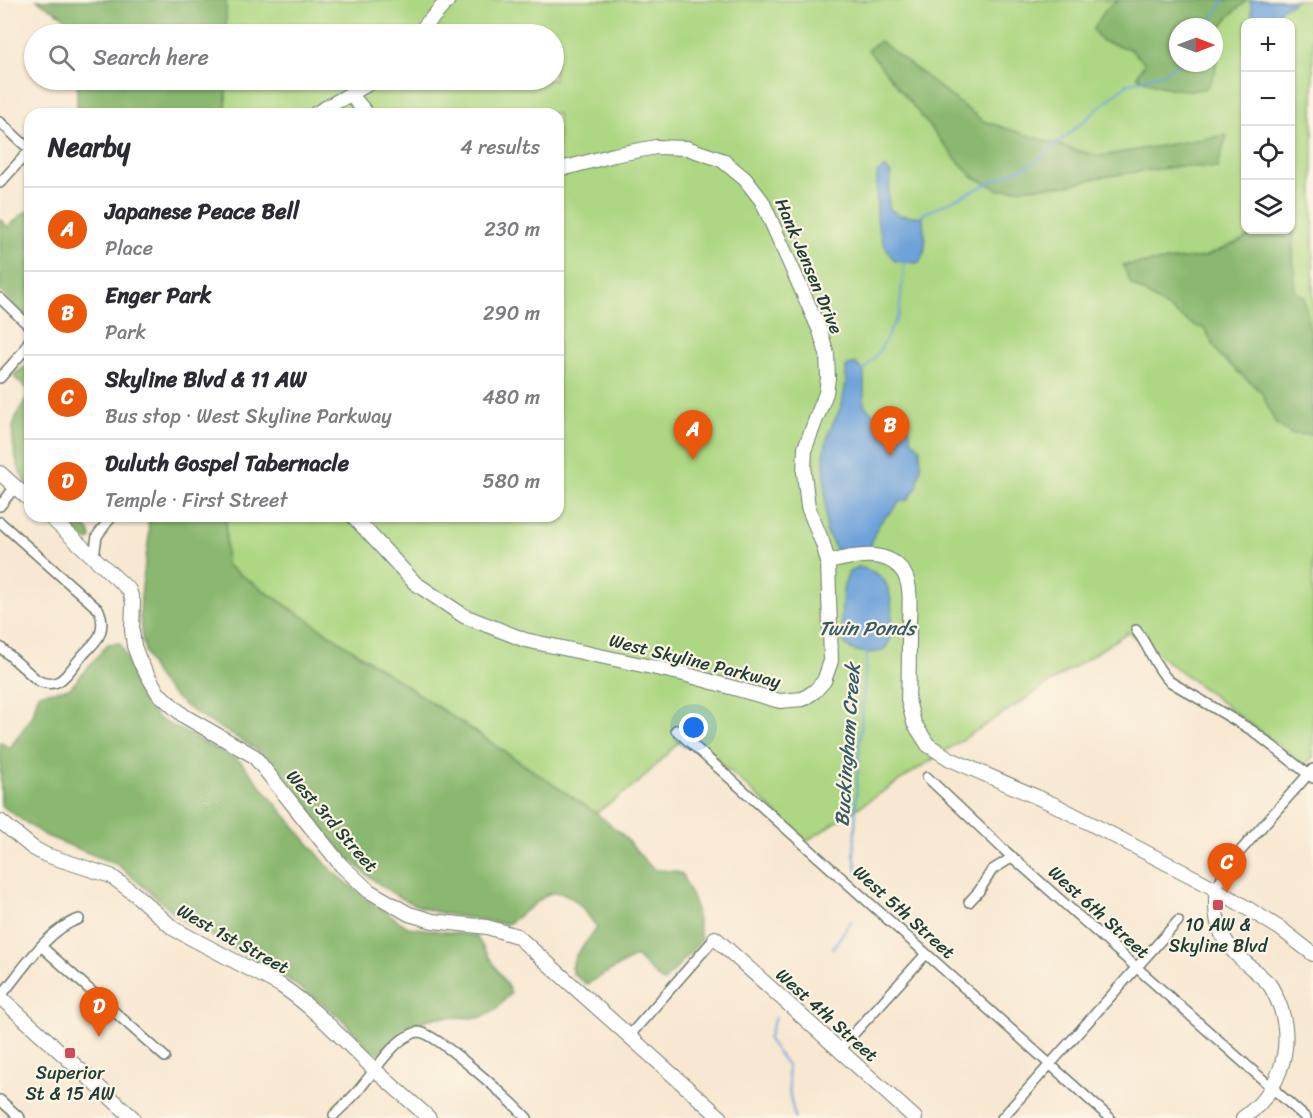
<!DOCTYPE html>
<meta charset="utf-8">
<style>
:root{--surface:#fff;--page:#f2f2f3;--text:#2b2b33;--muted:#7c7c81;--line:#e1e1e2;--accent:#ea580c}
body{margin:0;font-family:Sriracha,sans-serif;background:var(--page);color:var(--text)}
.controls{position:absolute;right:18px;top:18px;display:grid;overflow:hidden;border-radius:12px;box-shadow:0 2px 4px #0004}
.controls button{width:54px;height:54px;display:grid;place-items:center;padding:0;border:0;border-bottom:2px solid var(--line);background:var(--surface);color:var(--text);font:30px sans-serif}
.compass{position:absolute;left:1169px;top:18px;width:54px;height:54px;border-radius:50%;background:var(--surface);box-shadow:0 2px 4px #0004;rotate:90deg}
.you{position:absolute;left:694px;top:728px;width:21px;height:21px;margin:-15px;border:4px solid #fff;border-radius:50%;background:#1a73e8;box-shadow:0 0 0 9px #1a73e833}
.badge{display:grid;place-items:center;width:39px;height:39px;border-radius:50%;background:var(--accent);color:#fff;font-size:20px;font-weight:700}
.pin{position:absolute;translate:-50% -50px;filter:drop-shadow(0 2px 3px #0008)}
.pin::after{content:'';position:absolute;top:32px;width:21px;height:18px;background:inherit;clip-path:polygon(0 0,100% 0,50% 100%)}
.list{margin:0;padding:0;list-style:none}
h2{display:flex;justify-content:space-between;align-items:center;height:78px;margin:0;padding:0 24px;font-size:26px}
h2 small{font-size:20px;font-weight:400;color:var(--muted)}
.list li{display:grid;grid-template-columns:39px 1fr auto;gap:18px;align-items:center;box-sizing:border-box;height:84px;padding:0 24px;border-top:2px solid var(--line)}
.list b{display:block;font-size:22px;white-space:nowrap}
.list p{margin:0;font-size:20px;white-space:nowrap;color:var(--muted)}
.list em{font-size:20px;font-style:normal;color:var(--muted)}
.icon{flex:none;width:33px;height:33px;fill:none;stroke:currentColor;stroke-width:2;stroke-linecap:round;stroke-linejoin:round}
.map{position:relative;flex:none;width:1313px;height:1118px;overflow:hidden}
.search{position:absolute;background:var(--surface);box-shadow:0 2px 4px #0004;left:24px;top:24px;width:540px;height:66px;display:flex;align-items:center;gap:15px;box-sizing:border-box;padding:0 21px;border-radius:33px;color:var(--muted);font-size:22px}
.panel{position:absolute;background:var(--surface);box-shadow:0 2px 4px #0004;left:24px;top:108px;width:540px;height:414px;border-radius:18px}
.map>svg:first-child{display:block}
.green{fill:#add782;stroke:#668a5b;stroke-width:1.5;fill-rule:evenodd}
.forest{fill:#8ab870;stroke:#547a52;stroke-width:1.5;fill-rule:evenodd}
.water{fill:#6ea2da;stroke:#467087;stroke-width:1.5}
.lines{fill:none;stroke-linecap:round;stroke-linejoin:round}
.stream{stroke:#6ea2da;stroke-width:2}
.street-casing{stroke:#6b796b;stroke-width:12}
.secondary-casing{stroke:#6b796b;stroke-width:16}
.street{stroke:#fff;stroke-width:9}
.secondary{stroke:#fff;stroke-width:14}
.poi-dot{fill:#d1495b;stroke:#fcf5e5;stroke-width:2}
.labels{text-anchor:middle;stroke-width:4.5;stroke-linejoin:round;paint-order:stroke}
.street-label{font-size:18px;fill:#1f3d34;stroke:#fcf5e5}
.poi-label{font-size:18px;fill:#1f3d34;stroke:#fcf5e5}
.water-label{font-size:20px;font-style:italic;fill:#375b66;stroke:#fcf5e5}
</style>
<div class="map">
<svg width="1313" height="1118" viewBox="0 0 1313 1118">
<rect width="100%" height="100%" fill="#fcf5e5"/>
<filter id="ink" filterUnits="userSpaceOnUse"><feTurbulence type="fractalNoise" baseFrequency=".0167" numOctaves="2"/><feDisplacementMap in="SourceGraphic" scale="12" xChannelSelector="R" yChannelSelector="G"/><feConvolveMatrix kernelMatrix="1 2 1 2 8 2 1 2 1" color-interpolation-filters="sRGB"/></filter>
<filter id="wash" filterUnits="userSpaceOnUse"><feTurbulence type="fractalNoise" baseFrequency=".008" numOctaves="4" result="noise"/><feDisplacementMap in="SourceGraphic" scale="24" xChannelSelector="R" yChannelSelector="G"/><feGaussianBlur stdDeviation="1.35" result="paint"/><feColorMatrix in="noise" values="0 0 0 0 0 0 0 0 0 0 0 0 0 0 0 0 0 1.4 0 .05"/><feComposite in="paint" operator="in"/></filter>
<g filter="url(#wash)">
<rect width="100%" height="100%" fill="#f8e8d1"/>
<path class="green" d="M226 0H1313V757L1305 765 1128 632 807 841 688 733 637 784 596 813 226 565V516H558V114H226V80H554V34H226ZM1246 22H1290V230H1246ZM1178 27H1214V63H1178Z"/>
<path class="forest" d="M37 0H226V34H78V29L60 14Z
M1120 0H1248C1239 7 1227 17 1221 27 1209 47 1227 65 1205 89 1183 92 1156 88 1137 76L1145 63 1130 49 1102 41 1093 30C1100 18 1106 5 1120 0ZM1178 27H1214V63H1178Z
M880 41 983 121 1075 150 1100 156 1227 135 1217 168 1181 166 1101 177 1069 185 999 190 972 176 955 158 868 50Z
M77 80H226V114H77Z
M1294 207C1298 219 1294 228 1293 241 1293 258 1294 274 1295 291L1304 297 1313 349V400L1311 410 1313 413V435L1291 434 1276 424 1261 392 1220 356 1204 328 1195 326 1131 284 1123 265 1204 257 1242 240 1259 230H1290L1291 210Z
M30 210V317L29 318 0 292V219L8 227 24 213Z
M25 367 30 370V488C18 475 8 438 15 420 18 411 24 403 28 395L27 388 15 378 14 374Z
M61 516H77L90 533 91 539 88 541Z
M145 516H226V565L596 813 624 836 647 863 656 870 674 871 682 874 695 904 701 940 664 982 661 981 636 956 587 984 574 975 571 968 576 955 597 928C585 911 572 887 548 894L509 923 506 924C475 918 438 916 409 902 353 876 319 822 280 777 272 768 265 758 256 750 248 743 237 738 229 733 197 715 164 697 149 662 132 624 144 576 149 536L148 521Z
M120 643 156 717 241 762 330 869 375 905 408 927 476 936 511 992 496 1010 479 1018 438 1017 407 1025 375 1056 341 1018 275 970 185 922 118 865 44 835 1 805 0 742 10 748 33 715 38 694 70 688 108 644Z"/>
<path class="water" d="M1250 0H1295L1291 4 1281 8 1277 22H1253Z
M885 167 891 174 888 196 889 208 898 215 923 217C923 236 930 245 919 263L895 261C872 234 877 206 877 173Z
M855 363 864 372V405L876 416 893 413 908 422 911 439 920 448 921 467 917 487 907 500 899 502C893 513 890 511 883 519 877 526 872 537 871 546L845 551 836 549 826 531 824 451 830 430 842 405 846 383V366Z
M858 567C869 570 878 572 885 582 893 595 896 639 884 649 878 653 868 653 862 652 854 652 846 648 843 640 840 632 842 600 843 590 844 584 847 578 849 572Z"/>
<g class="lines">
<path class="stream" d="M1207 27 1224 0
M920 218 923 214 1037 161 1127 84 1164 73 1179 63
M863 372 880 350 899 314 905 260
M858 876 854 854 857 781 867 650
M833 948 851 921
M775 1017 768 1040 787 1065 790 1096 795 1118"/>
</g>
</g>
<g filter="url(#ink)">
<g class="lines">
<defs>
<path id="street" d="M0 122 30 150
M0 183 30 150
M0 298 30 327
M0 378 22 353 30 339
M0 506 15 487
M0 522 99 610C102 617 103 625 100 634 97 642 88 649 82 656 68 671 61 692 37 680L0 647
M94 556 97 536 112 516
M1136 630C1149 646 1154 666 1169 681L1253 731 1313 778
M676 730 1110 1118
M927 777 1002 848 1306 1118
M1216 889 1228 865 1313 769
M969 902 979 891 992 870 1013 857
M42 947 165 1057
M0 997C22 971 47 929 79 919
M629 1036 715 938
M839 1050 926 954
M0 1100 20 1118
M334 1115C342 1107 350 1100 357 1092 370 1077 390 1046 406 1037 410 1035 415 1032 419 1032 437 1033 512 1102 527 1118
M1002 1118 1178 921"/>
<path id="secondary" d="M418 34 448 0
M351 95 367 114
M315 114 375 80
M0 473 30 500
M49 516 129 590 133 602 132 630 134 646 140 662 158 693 184 716 254 756 341 865 369 891 409 914 433 921 487 927 517 936 721 1118
M353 516 415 583 464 616 525 640 684 674 780 701 803 699 815 691 824 681 831 661 828 562 823 544 808 507 804 473 805 448 826 393 828 378 827 354 820 331 762 201 745 179 722 160 687 148 656 147 614 155 569 167 558 168
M828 562C852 556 890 547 905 575 912 589 909 610 909 625 909 650 909 675 908 700L914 723 928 745 950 759 1055 805 1216 889 1281 929 1313 954
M0 821 33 848 46 855 111 876 136 895 174 929 280 985C316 1009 343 1040 374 1069 392 1086 411 1101 429 1118
M1216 889C1216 905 1215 920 1222 934 1231 955 1254 968 1269 984 1274 991 1278 1001 1281 1009 1294 1051 1278 1093 1243 1118
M715 938 915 1118
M0 997 133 1118"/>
</defs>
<use href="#street" class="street-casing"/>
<use href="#secondary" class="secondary-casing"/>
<use href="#street" class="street"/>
<use href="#secondary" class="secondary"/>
</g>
</g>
<g class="poi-dot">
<rect x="1212" y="899" width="12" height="12" rx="3"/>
<rect x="64" y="1047" width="12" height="12" rx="3"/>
</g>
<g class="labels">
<g class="street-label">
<text transform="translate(809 266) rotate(67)" y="6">Hank Jensen Drive</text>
<text transform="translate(695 661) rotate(14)" y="6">West Skyline Parkway</text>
<text transform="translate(332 821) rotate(49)" y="6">West 3rd Street</text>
<text transform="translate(904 912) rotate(42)" y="6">West 5th Street</text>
<text transform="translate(1099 912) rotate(42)" y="6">West 6th Street</text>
<text transform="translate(233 939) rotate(29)" y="6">West 1st Street</text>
<text transform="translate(827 1015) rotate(42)" y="6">West 4th Street</text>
</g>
<g class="poi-label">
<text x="1218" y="931">10 AW &amp;<tspan x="1218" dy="21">Skyline Blvd</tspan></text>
<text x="70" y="1079">Superior<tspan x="70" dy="21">St &amp; 15 AW</tspan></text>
</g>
<g class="water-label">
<text x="867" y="635">Twin Ponds</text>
<text transform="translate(847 745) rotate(-86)" y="7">Buckingham Creek</text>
</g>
</g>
</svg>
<div class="controls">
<button>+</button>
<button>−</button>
<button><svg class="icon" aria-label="locate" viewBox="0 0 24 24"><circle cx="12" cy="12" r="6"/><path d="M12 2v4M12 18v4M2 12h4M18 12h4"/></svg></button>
<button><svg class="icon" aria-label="layers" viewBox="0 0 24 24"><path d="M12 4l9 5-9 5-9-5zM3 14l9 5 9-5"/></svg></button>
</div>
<svg class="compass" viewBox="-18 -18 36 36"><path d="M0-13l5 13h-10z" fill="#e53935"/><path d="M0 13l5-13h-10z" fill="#7c7c81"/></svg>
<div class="you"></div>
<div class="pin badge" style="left:693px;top:460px">A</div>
<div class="pin badge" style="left:890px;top:456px">B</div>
<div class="pin badge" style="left:1227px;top:893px">C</div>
<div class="pin badge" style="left:99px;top:1037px">D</div>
<div class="search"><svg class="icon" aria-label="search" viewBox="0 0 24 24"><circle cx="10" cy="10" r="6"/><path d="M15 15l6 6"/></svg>Search here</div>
<section class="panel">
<h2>Nearby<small>4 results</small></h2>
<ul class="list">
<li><span class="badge">A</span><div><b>Japanese Peace Bell</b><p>Place</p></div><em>230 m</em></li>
<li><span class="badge">B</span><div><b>Enger Park</b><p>Park</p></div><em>290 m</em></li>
<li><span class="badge">C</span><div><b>Skyline Blvd &amp; 11 AW</b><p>Bus stop · West Skyline Parkway</p></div><em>480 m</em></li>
<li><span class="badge">D</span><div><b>Duluth Gospel Tabernacle</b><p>Temple · First Street</p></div><em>580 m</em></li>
</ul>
</section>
</div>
